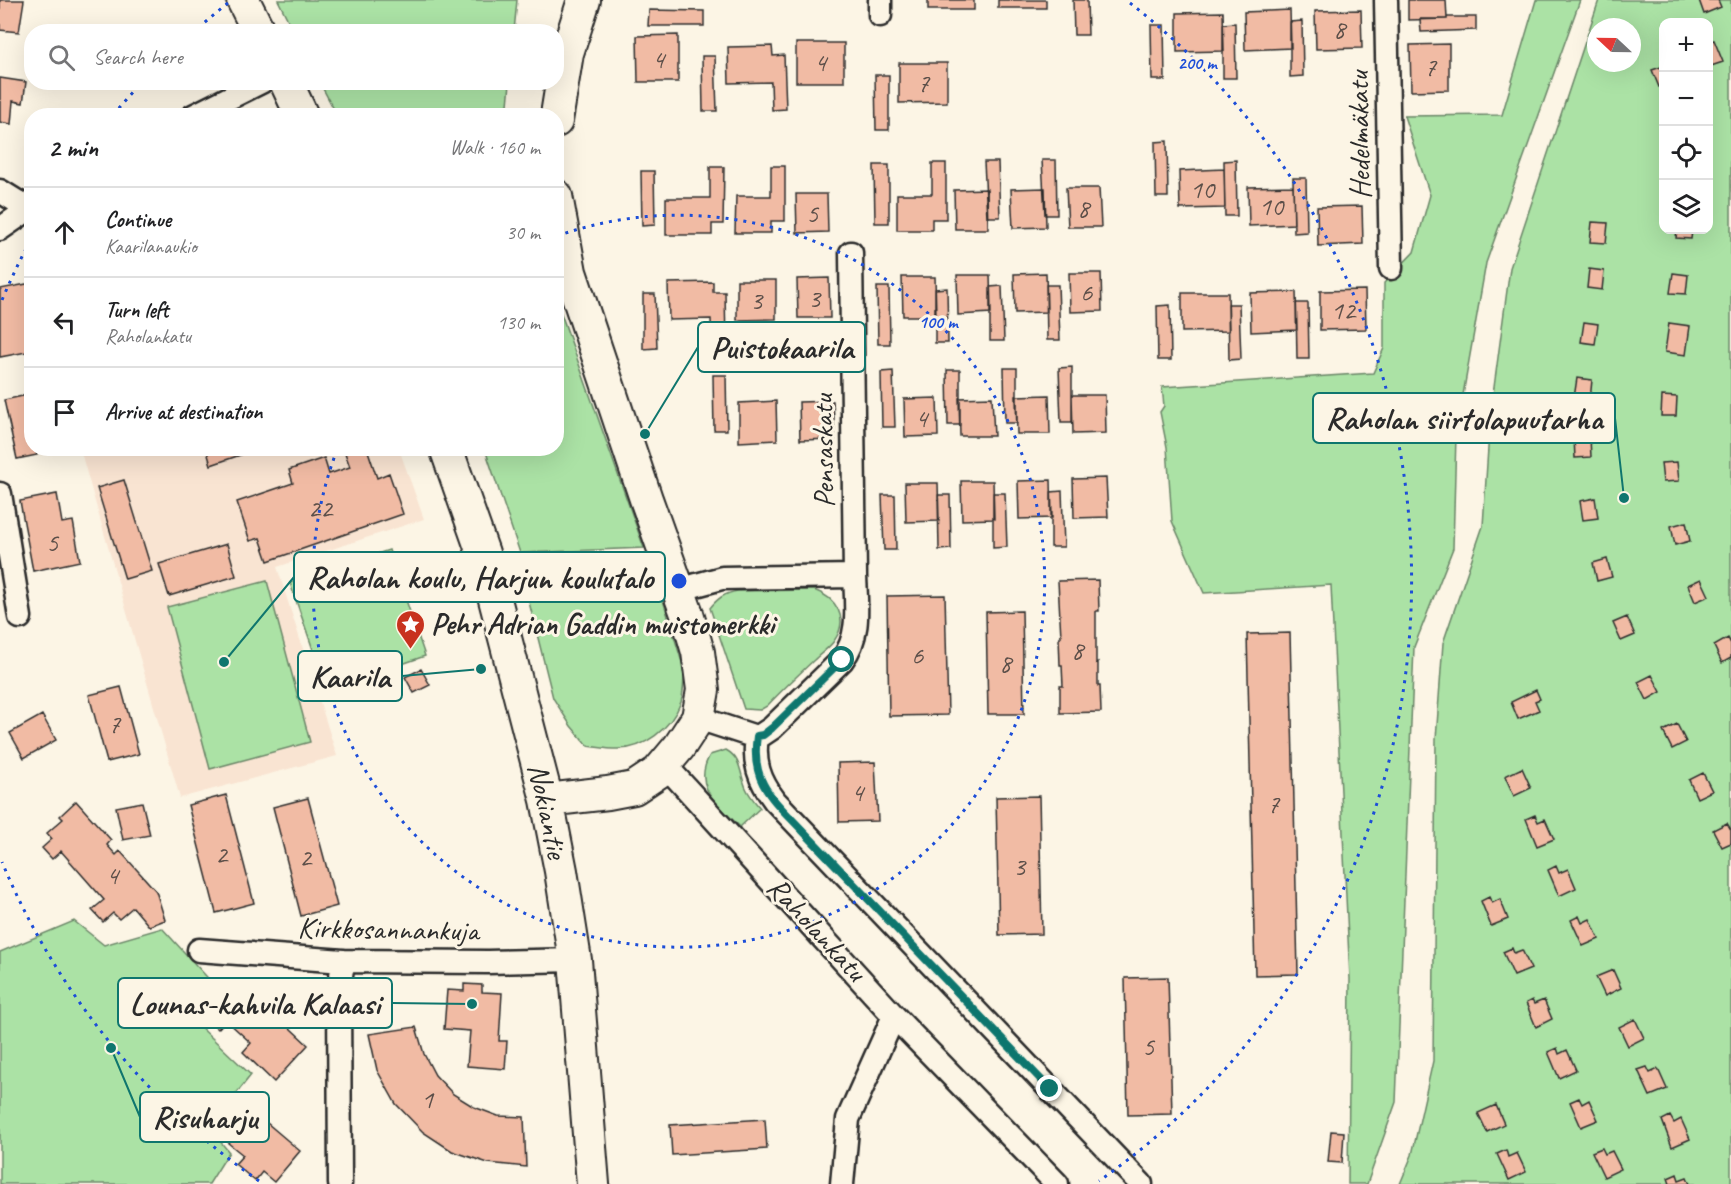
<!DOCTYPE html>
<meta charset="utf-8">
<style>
:root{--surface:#fff;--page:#f6f6f6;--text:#202124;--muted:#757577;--line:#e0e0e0}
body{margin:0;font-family:Caveat,sans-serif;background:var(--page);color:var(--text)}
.controls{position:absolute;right:18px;top:18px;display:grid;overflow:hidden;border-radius:12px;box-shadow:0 6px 24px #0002}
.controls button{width:54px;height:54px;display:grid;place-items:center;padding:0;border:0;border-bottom:2px solid var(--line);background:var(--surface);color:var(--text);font:30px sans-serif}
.compass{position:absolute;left:1587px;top:18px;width:54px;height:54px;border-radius:50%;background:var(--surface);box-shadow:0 6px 24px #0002;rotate:292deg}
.stop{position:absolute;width:18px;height:18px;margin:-14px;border:4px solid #0f766e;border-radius:50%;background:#fff}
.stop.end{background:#0f766e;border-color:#fff;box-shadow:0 2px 6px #0008}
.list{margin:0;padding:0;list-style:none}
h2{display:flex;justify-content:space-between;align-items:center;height:78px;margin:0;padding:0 24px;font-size:26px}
h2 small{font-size:20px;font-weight:400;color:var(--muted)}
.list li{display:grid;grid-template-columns:39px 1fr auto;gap:18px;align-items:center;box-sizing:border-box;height:90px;padding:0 24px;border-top:2px solid var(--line)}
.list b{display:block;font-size:22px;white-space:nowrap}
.list p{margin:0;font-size:20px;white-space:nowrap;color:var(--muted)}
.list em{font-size:20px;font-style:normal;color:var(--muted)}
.icon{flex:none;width:33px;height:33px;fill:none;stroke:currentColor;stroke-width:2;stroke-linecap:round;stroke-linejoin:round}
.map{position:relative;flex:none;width:1731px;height:1184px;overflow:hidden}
.search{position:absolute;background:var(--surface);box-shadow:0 6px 24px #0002;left:24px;top:24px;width:540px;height:66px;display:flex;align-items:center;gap:15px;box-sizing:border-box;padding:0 21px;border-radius:24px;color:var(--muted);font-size:22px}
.panel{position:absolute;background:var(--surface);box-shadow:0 6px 24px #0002;left:24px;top:108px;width:540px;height:348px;border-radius:24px}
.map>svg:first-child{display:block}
.built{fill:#f9e4d2}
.green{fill:#abe2a5;stroke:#6b8668;stroke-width:1.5;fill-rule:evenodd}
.building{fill:#f1bba4;stroke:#2b2b2b;stroke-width:1.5}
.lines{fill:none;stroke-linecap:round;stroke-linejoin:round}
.street-casing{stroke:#2b2b2b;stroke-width:27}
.secondary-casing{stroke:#2b2b2b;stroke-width:36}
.street{stroke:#fcf5e5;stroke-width:22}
.secondary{stroke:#fcf5e5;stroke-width:32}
.route{stroke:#0f766e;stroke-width:8}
.ring{fill:none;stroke:#1d4ed8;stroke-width:3;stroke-dasharray:3 6}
.labels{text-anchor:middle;stroke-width:6;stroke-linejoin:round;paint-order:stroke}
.number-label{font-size:27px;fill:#5c4f49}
.street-label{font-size:30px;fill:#2b2b2b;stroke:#fcf5e5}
.poi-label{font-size:30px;font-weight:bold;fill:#2b2b2b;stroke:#fcf5e5;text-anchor:start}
.centre{fill:#1d4ed8;stroke:#fcf5e5;stroke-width:3}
.ring-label{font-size:18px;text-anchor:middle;font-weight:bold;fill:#1d4ed8;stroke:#fcf5e5;stroke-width:6;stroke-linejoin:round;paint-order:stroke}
.leader{fill:none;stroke:#0f766e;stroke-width:2}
.callout-dot{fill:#0f766e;stroke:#fcf5e5;stroke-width:2}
.callout{fill:#fcf5e5;stroke:#0f766e;stroke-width:2}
.callout-label{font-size:32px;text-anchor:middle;font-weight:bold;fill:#2b2b2b}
</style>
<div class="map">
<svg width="1731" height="1184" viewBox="0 0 1731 1184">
<rect width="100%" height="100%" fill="#fcf5e5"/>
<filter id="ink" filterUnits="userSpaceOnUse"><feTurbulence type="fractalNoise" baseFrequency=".0167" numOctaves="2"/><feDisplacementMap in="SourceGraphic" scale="12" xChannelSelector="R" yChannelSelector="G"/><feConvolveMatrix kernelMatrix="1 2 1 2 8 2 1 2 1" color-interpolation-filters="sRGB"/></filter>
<g filter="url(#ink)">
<path class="built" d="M80 449H399L424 519 277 567 337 756 180 798Z"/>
<path class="green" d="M278 0H517L514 31 294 32Z
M1536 0H1580L1486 263 1456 435 1453 548 1414 647 1396 1102 1367 1184H1348L1350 979 1331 585 1204 593 1172 521 1167 447 1160 412 1164 406 1162 387 1373 373 1384 348V283L1414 252 1430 195 1404 116 1502 115Z
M1599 0H1731V1184H1400L1412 1155 1433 1061 1436 739 1443 643 1483 526 1490 417 1510 268ZM1664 22H1708V230H1664ZM1596 27H1632V63H1596Z
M320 83H510L508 105 486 116 337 115Z
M557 301V302L644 548 520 553 485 449 556 448Z
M389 550 425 656 327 690 290 583Z
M653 567 684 669C684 680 684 691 681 702 671 728 644 750 616 749 607 749 597 747 588 746L571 726 553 698 523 578 527 570Z
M267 581 310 742 210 769 167 607Z
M814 590C836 598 850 618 834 641 829 648 820 654 814 660 798 675 782 690 767 706L760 710 744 709 710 608C718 598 725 593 738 591Z
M726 750C742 759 739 772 746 788 749 795 755 802 760 808L740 827C719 805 691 787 710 755Z
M74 921 104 945 162 928 217 988 194 1021 251 1075 209 1128 229 1152 209 1184H0V952Z"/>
<path class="building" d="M0 0H24L19 32 0 30Z
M928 0H974V10H928Z
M998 0H1046V8H998Z
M1073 0H1087L1088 35H1074Z
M1408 0H1446L1447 19 1408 20Z
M1699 0H1718L1721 7 1704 14Z
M649 10 704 11V26H648Z
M1290 10 1291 48 1245 50 1244 12Z
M1361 10 1362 48 1316 49 1315 11Z
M1223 12 1224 51 1177 52V13Z
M1447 17H1476V30L1421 32 1420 19H1447Z
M1302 21 1303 76 1290 77V22Z
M1235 23 1236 78H1223V24Z
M1151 25H1164L1165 80H1152Z
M678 35V82H638L637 36Z
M1714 40 1723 62 1708 67V42Z
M796 43H844V82H796Z
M1449 44V90L1411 91 1410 45Z
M772 46 773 56 784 55 786 109 772 110 771 82 729 83 728 47Z
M702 56H715L717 111H703Z
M899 63H947V102L899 103Z
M1664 66V85L1659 87 1652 70Z
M875 75H889V130H876Z
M0 78 26 82 23 103 13 101 11 124 0 122Z
M1167 141 1168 197H1156L1155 142Z
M1042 160H1056L1057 215H1045Z
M1236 160 1237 216H1225L1224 161Z
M984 162H998L1000 217H987Z
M932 163H946V219H932V230H897V194H932Z
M874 165H889V223H875Z
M771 166H785V221H771V233H735L736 196H771Z
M710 167H724L723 224H712V235H666V198H710Z
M1224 169 1225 208 1180 209 1179 171Z
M641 171H654L655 225 642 226Z
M1293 178H1306L1307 232 1294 233Z
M1293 186 1294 224 1249 226 1248 187Z
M1045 188 1046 227 1013 228 1011 189Z
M1066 188H1099L1101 227H1068Z
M987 189 988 229H955L954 190Z
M796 194H827L828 232 797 233Z
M1362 206 1363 244 1318 246 1317 207Z
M1592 222 1608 223 1606 243 1590 242Z
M1677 230H1692L1691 239 1676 238Z
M1589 269 1604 271 1602 290 1587 288Z
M1046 273 1047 312 1015 313 1014 274Z
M1069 273H1101L1102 311 1070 312Z
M1673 273 1688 275 1686 294 1670 293Z
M957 275H990L991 313 958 315Z
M902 277H935L936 316H903Z
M829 278 830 318H798L797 279Z
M737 280H776V319L737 320Z
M713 282V292H725L726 346H712L711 319 669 320 668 283Z
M32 283V351L0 357V289Z
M1046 285H1058L1060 340H1047Z
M1002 286 1004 341H990V287Z
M877 287H889L890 344H878Z
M947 288 948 343H935V289Z
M1365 290 1366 329 1320 330V291Z
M1296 292 1297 330 1251 332 1250 293Z
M1182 293H1228L1229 331 1182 332Z
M643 294H655L657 348 643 349Z
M1296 303H1308L1309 359H1297Z
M1228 304H1239L1241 359 1229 360Z
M1170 305 1171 360H1158L1157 306Z
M1584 322 1598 324 1595 344 1581 342Z
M1669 323 1690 326 1686 355 1665 352Z
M1072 367V422H1061L1059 368Z
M1004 368H1017V423H1005Z
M947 370H960V425H948Z
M893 371 895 427H882L881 372Z
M713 375H726L727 430H714Z
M1577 378 1592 380 1590 400 1574 398Z
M32 394V448H36L37 455 17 459 4 400Z
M1049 395 1050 434H1017L1016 396Z
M1072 395H1105L1106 433 1073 434Z
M1662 396 1677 397 1676 416H1661Z
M992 397 994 436H960L959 398Z
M937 398 938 436 905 437 904 399Z
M776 401 777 440 739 442V403Z
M833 401 835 439 800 440 799 402Z
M1574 438H1590L1591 457 1575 458Z
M206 448H247L249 452 211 465Z
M358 448H367L377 478 389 473 403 514 268 561 260 538 250 541 237 502 293 483 289 470 324 458 329 474 350 467 345 453Z
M1677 462 1679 481 1663 482 1661 463Z
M1106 478 1108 517 1074 518 1073 479Z
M124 480 152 571 125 579 97 488Z
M1051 480 1052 518 1019 519 1018 481Z
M961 481H993L994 519 962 520Z
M905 483H938L939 521 906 522Z
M1062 491 1064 547H1051V492Z
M993 493H1005L1007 547 993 548Z
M57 494 62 523 73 521 80 561 33 571 20 501Z
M882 495H895L896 550H884Z
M938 495H950L951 549 939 550Z
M1595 498 1598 518 1583 520 1580 501Z
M1686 522 1690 541 1675 545 1671 526Z
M227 544 236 576 169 596 159 564Z
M1607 559 1612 577 1597 581 1593 563Z
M1701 579 1709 596 1695 602 1688 585Z
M1098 580 1099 611H1096V663L1098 662V686H1100L1101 712 1060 713V686H1063L1062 665H1060L1059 637H1061L1058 581Z
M945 595 948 715 889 716 887 596Z
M1022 611 1024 714H988L986 612Z
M1627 617 1635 635 1621 641 1613 623Z
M1290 633 1298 974 1255 975 1247 634Z
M1728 638 1731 644V658L1722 663 1714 646Z
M421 669 430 685 414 693 405 677Z
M1652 675 1661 692 1647 700 1638 682Z
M121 687 139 754 107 762 89 695Z
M1536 690 1540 699 1535 701 1539 710 1518 719 1511 702Z
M42 715 56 740 24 758 10 733Z
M1677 724 1686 742 1672 749 1663 731Z
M875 762 878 821 839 822 838 763Z
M1522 768 1531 788 1514 796 1505 776Z
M1703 773 1712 791 1697 798 1689 780Z
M226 795 254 903 216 913 188 805Z
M1039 796 1042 934 999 935 996 797Z
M308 798 337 906 301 916 273 807Z
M76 801 111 840 107 845 116 855 120 851 156 891 165 920 149 926 133 907 119 919 113 913 103 922 92 910 104 900 61 851 52 859 42 848 52 839 47 833 63 819 60 816Z
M142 802 150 835 123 840 116 807Z
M1535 815 1538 822 1545 819 1554 839 1537 846 1526 819Z
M1727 823 1731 830V843L1722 847 1713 830Z
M1556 866 1559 873 1568 869 1576 888 1559 896 1548 870Z
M1489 897 1492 903 1500 899 1508 919 1491 926 1481 901Z
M1579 916 1582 923 1590 919 1599 939 1583 946 1571 920Z
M1512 948 1514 953 1522 950 1531 969 1514 976 1503 952Z
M1613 970 1621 988 1605 996 1596 977Z
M1168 977 1172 1114 1128 1115 1125 978Z
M240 981 308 1045 274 1082 243 1052 251 1043 226 1020 218 1029 205 1017Z
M464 984 482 985V992L502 993 499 1041H507L505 1069 467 1066 470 1031 444 1029 447 990 464 991Z
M1532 1000 1534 1004 1544 1000 1552 1019 1536 1027 1526 1003Z
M1635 1019 1644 1038 1628 1046 1619 1027Z
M416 1027 424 1054 435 1075 453 1094 474 1107 498 1116 524 1117 526 1167 488 1163 452 1151 423 1132 396 1104 377 1070 369 1034Z
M1557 1048 1559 1054 1567 1050 1576 1070 1559 1078 1548 1052Z
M1647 1067 1650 1073 1658 1069 1667 1089 1650 1096 1638 1070Z
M1579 1098 1582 1104 1589 1100 1598 1120 1581 1127 1570 1102Z
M1496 1105 1504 1124 1487 1132 1478 1113Z
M254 1112 300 1151 274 1182 262 1172 255 1181 235 1164 243 1155 228 1143Z
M1670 1116 1674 1123 1681 1119 1690 1139 1672 1147 1662 1120Z
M765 1119 767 1149 672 1155 670 1125Z
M1331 1131 1344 1132 1342 1163 1328 1162Z
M1602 1148 1605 1154 1612 1151 1621 1169 1604 1177 1592 1152Z
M1506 1150 1508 1157 1517 1153 1526 1172 1509 1180 1497 1154Z
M1677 1174 1679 1180 1687 1177 1690 1184H1670L1668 1178Z"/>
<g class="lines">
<defs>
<path id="street" d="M1386 0 1391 268
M880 15V0
M193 116 261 82
M0 191 29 209
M0 229 32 207
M851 253 855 576
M0 494 20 617
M678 590 722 578 855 576C856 605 861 636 842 660L772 728 760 736H753L698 718
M757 736C753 762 759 780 775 801L1141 1184
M665 765 894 1016 1057 1184
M199 950 343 961 488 962 575 960
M340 1184 339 991 343 961
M842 1184 848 1119 894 1016"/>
<path id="secondary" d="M243 0 259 32
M286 82 302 116
M556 121 567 53 584 0
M446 448 483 553 547 800 561 871 575 960 593 1184
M547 800 608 793 634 788 658 772 679 747 698 718 703 690 698 652 687 614 646 499 570 272 556 196"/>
</defs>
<use href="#street" class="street-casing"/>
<use href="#secondary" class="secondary-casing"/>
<use href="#street" class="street"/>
<use href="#secondary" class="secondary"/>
</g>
</g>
<g class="lines" filter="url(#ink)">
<path class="route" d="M842 660 772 728 763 735 757 736C750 783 773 799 803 831L1050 1089"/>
</g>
<g class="ring">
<path d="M557 236A366 366 0 1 1 337 450"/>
<path d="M259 1181A733 733 0 0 1 2 862M2 300A733 733 0 0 1 29 243M113 115A733 733 0 0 1 139 86M198 28A733 733 0 0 1 228 3M1130 3A733 733 0 0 1 1099 1181"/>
</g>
<defs>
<symbol id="sight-pin" viewBox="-11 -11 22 30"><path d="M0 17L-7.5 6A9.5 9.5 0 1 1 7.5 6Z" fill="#c8321e" stroke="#fcf5e5"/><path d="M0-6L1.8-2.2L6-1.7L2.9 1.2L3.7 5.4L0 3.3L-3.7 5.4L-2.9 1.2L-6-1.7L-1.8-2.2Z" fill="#fff"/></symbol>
</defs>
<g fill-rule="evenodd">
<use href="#sight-pin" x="394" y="608" width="33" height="45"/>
</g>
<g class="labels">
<g class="number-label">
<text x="1339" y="38">8</text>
<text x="658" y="68">4</text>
<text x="820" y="71">4</text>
<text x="1430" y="76">7</text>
<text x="923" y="92">7</text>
<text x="1202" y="198">10</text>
<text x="1271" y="215">10</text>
<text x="1083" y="217">8</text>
<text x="812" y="222">5</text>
<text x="1086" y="301">6</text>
<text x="814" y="307">3</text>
<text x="756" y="309">3</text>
<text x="1343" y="319">12</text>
<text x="921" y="427">4</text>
<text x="320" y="517">22</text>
<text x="52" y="551">5</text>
<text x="1077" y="659">8</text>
<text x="917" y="664">6</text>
<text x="1005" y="672">8</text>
<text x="114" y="733">7</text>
<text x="857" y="801">4</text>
<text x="1273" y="813">7</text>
<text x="221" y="863">2</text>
<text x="305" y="866">2</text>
<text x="1019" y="875">3</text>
<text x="112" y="884">4</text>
<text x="1148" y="1055">5</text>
<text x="427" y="1108">1</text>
</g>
<g class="street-label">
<text transform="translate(1359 135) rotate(-91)" y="10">Hedelmäkatu</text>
<text transform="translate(823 451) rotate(-91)" y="10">Pensaskatu</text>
<text transform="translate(548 811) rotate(78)" y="10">Nokiantie</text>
<text transform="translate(388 929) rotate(1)" y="10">Kirkkosannankuja</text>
<text transform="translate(817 929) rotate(47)" y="10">Raholankatu</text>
</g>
<g class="poi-label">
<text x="431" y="634">Pehr Adrian Gaddin muistomerkki</text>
</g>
</g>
<circle cx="679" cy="581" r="9" class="centre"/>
<g class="ring-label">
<text x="1197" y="69">200 m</text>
<text x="938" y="328">100 m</text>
</g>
<path class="leader" d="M645 434L698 347M1624 498L1615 418M224 662L294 577M481 669L402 676M472 1004L392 1003M111 1048L140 1117"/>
<g class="callout-dot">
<circle cx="645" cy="434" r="6"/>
<circle cx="1624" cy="498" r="6"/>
<circle cx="224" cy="662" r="6"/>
<circle cx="481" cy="669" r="6"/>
<circle cx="472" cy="1004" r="6"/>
<circle cx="111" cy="1048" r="6"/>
</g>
<g class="callout">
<rect x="698" y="322" width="167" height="50" rx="6"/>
<rect x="1313" y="393" width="302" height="50" rx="6"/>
<rect x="294" y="552" width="371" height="50" rx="6"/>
<rect x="298" y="651" width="104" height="50" rx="6"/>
<rect x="118" y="978" width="274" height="50" rx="6"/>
<rect x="140" y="1092" width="129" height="50" rx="6"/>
</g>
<g class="callout-label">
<text x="782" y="358">Puistokaarila</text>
<text x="1464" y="429">Raholan siirtolapuutarha</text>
<text x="480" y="588">Raholan koulu, Harjun koulutalo</text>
<text x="350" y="687">Kaarila</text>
<text x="255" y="1014">Lounas-kahvila Kalaasi</text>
<text x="205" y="1128">Risuharju</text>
</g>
</svg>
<div class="controls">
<button>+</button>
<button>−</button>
<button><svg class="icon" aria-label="locate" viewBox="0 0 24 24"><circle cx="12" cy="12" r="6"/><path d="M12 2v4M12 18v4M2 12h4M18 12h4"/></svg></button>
<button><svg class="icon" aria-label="layers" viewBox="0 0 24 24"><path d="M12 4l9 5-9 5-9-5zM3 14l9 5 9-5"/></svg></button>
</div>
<svg class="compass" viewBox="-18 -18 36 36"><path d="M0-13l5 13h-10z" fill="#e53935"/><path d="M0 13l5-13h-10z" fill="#757577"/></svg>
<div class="stop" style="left:842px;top:660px"></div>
<div class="stop end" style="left:1050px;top:1089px"></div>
<div class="search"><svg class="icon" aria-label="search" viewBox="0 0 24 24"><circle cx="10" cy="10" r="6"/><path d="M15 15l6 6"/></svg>Search here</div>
<section class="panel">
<h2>2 min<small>Walk · 160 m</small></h2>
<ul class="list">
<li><svg class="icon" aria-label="ahead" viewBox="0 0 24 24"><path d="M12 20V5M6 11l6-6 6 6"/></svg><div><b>Continue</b><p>Kaarilanaukio</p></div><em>30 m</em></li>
<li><svg class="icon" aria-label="left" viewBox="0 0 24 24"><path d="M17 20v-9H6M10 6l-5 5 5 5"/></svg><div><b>Turn left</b><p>Raholankatu</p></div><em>130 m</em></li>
<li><svg class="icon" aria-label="arrive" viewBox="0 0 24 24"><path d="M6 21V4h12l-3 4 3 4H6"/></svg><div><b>Arrive at destination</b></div></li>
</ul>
</section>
</div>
